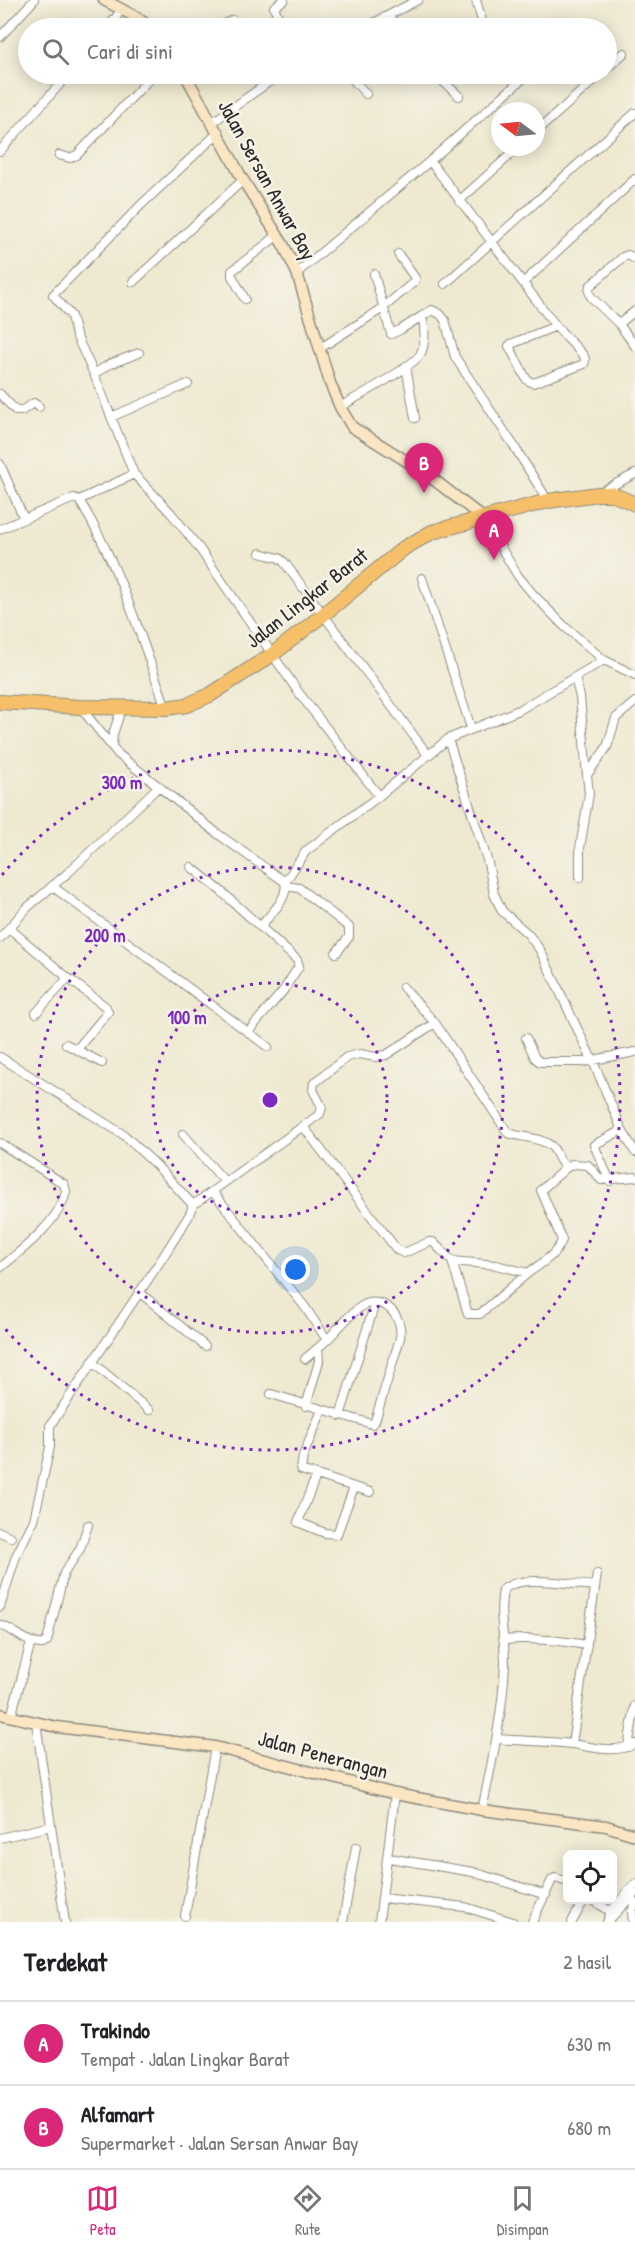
<!DOCTYPE html>
<html lang="id">
<meta charset="utf-8">
<style>
:root{--surface:#fff;--page:#f6f6f6;--text:#202124;--muted:#757577;--line:#e0e0e0;--accent:#db2777}
body{margin:0;font-family:"Patrick Hand",sans-serif;background:var(--page);color:var(--text)}
.controls{position:absolute;right:18px;bottom:18px;display:grid;overflow:hidden;border-radius:9px;box-shadow:0 3px 15px #0003}
.controls button{width:54px;height:54px;display:grid;place-items:center;padding:0;border:0;border-bottom:2px solid var(--line);background:var(--surface);color:var(--text);font:30px sans-serif}
.compass{position:absolute;left:491px;top:102px;width:54px;height:54px;border-radius:50%;background:var(--surface);box-shadow:0 3px 15px #0003;rotate:286deg}
.you{position:absolute;left:296px;top:1270px;width:21px;height:21px;margin:-15px;border:4px solid #fff;border-radius:50%;background:#1a73e8;box-shadow:0 0 0 9px #1a73e833}
.badge{display:grid;place-items:center;width:39px;height:39px;border-radius:50%;background:var(--accent);color:#fff;font-size:20px;font-weight:700}
.pin{position:absolute;translate:-50% -50px;filter:drop-shadow(0 2px 3px #0008)}
.pin::after{content:'';position:absolute;top:32px;width:21px;height:18px;background:inherit;clip-path:polygon(0 0,100% 0,50% 100%)}
.list{margin:0;padding:0;list-style:none}
h2{display:flex;justify-content:space-between;align-items:center;height:78px;margin:0;padding:0 24px;font-size:26px}
h2 small{font-size:20px;font-weight:400;color:var(--muted)}
.list li{display:grid;grid-template-columns:39px 1fr auto;gap:18px;align-items:center;box-sizing:border-box;height:84px;padding:0 24px;border-top:2px solid var(--line)}
.list b{display:block;font-size:22px;white-space:nowrap}
.list p{margin:0;font-size:20px;white-space:nowrap;color:var(--muted)}
.list em{font-size:20px;font-style:normal;color:var(--muted)}
.icon{flex:none;width:33px;height:33px;fill:none;stroke:currentColor;stroke-width:2;stroke-linecap:round;stroke-linejoin:round}
.map{position:relative;flex:none;width:635px;height:1922px;overflow:hidden}
.search{position:absolute;background:var(--surface);box-shadow:0 3px 15px #0003;left:18px;right:18px;top:18px;height:66px;display:flex;align-items:center;gap:15px;box-sizing:border-box;padding:0 21px;border-radius:33px;color:var(--muted);font-size:22px}
.sheet{height:246px;background:var(--surface)}
nav{display:flex;justify-content:space-around;align-items:center;box-sizing:border-box;height:84px;border-top:2px solid var(--line);background:var(--surface);font-size:16px;color:var(--muted)}
nav a{display:grid;justify-items:center;gap:3px}
nav .on{color:var(--accent)}
.map>svg:first-child{display:block}
.lines{fill:none;stroke-linecap:round;stroke-linejoin:round}
.street-casing{stroke:#8c8a7e;stroke-width:10}
.secondary-casing{stroke:#8c8a7e;stroke-width:13}
.highway-casing{stroke:#8c8a7e;stroke-width:16}
.street{stroke:#fff;stroke-width:8}
.secondary{stroke:#fbe6c4;stroke-width:10}
.highway{stroke:#f6c06b;stroke-width:14}
.ring{fill:none;stroke:#7b2cbf;stroke-width:3;stroke-dasharray:3 6}
.labels{text-anchor:middle;stroke-width:5;stroke-linejoin:round;paint-order:stroke}
.street-label{font-size:21px;fill:#2b2b2b;stroke:#f7f3e8}
.centre{fill:#7b2cbf;stroke:#f7f3e8;stroke-width:3}
.ring-label{font-size:18px;text-anchor:middle;font-weight:bold;fill:#7b2cbf;stroke:#f7f3e8;stroke-width:5;stroke-linejoin:round;paint-order:stroke}
</style>
<div class="map">
<svg width="635" height="1922" viewBox="0 0 635 1922">
<rect width="100%" height="100%" fill="#f7f3e8"/>
<filter id="ink" filterUnits="userSpaceOnUse"><feTurbulence type="fractalNoise" baseFrequency=".0167" numOctaves="2"/><feDisplacementMap in="SourceGraphic" scale="12" xChannelSelector="R" yChannelSelector="G"/><feConvolveMatrix kernelMatrix="1 2 1 2 8 2 1 2 1" color-interpolation-filters="sRGB"/></filter>
<filter id="wash" filterUnits="userSpaceOnUse"><feTurbulence type="fractalNoise" baseFrequency=".008" numOctaves="4" result="noise"/><feDisplacementMap in="SourceGraphic" scale="24" xChannelSelector="R" yChannelSelector="G"/><feGaussianBlur stdDeviation="1.35" result="paint"/><feColorMatrix in="noise" values="0 0 0 0 0 0 0 0 0 0 0 0 0 0 0 0 0 1.4 0 .05"/><feComposite in="paint" operator="in"/></filter>
<g filter="url(#wash)">
<rect width="100%" height="100%" fill="#eee9d0"/>
</g>
<g filter="url(#ink)">
<g class="lines">
<defs>
<path id="street" d="M476 0 484 28
M388 16 398 28
M108 28 122 9
M217 28 232 20
M283 28 274 7 284 0
M364 28 418 0
M0 37 34 0
M606 69 624 53
M348 74 366 94
M435 74 459 96
M213 122 280 74
M219 132 141 205 53 295 71 316 76 335 94 374 134 474 171 513 199 548 299 693 379 796
M536 132 601 74
M0 151 69 74
M59 155 70 158 77 155 154 74
M430 161 556 326 584 356 585 360 584 364 539 381 533 383 527 380 509 346 511 344 556 326
M459 201 519 147
M635 259 628 255 623 257 590 286 589 291 591 297 619 324 635 346
M297 273 430 161 528 74
M133 282 243 180
M523 283 635 179
M445 284 635 113
M245 299 232 276V271L278 235
M422 316 432 310 440 314 445 320 455 357 514 446 548 501
M619 324 635 311
M319 349 383 308 415 281V278L398 254
M406 366 415 418
M94 374 110 364 139 353
M0 394 16 411H21L34 403 39 407
M340 407C355 398 415 366 421 353 426 342 425 327 422 316L400 330 391 334 374 274
M111 417 188 384
M0 464 24 519
M134 474 79 500C119 564 141 637 166 708
M602 491 635 474
M483 518 518 576 532 593 564 626 604 660 635 675
M0 529 74 498 79 500
M260 553 279 558 284 562 428 755
M422 578 471 728
M575 678 580 697 587 775
M80 707 118 754 218 834 285 882
M448 739 488 863 494 894 502 911 528 934 540 950 595 1066 622 1130 635 1152
M112 746 113 734 122 707
M191 867 221 891 297 960 299 966 283 991 248 1032
M580 878V848L589 794 587 775 607 747 616 718 635 702
M52 886 268 1047
M286 886 299 888 349 927V937L336 953
M261 926C270 914 289 899 285 882L306 851 379 796 448 739 519 710 604 660
M9 928 68 978 36 1013
M0 938 27 908 70 871 159 786
M68 978 106 1007 108 1012 77 1049
M403 987 435 1023 508 1133C520 1137 545 1138 553 1148 558 1155 559 1161 566 1168L572 1164 588 1165 601 1180 635 1177
M526 1038 535 1058 540 1062H583L635 1052
M66 1044 102 1063
M0 1057 124 1135 157 1166 193 1205 190 1214 163 1257 50 1426V1447L34 1520 16 1556 0 1607
M303 1126 397 1250 404 1253 429 1242H433L452 1261 496 1265 528 1273C540 1264 557 1255 562 1240L541 1190 566 1168
M183 1134 225 1182
M0 1143 64 1184 66 1191C61 1220 22 1250 0 1268
M610 1181 594 1145 622 1130
M213 1192 305 1307 327 1340 305 1359
M193 1205 320 1114 322 1107 313 1090 314 1083 347 1057 360 1054 375 1057 386 1055 435 1023
M452 1261 468 1314H480L528 1273
M139 1292 205 1346
M92 1362 149 1410
M271 1394 372 1424 375 1421 400 1338C404 1316 383 1294 362 1306 349 1314 338 1329 327 1340
M306 1406 319 1361 318 1348
M322 1410 303 1456 301 1470 370 1492
M340 1416 375 1303
M316 1476 298 1522 325 1533 337 1534 354 1487
M0 1532 11 1537
M0 1625C14 1629 29 1646 43 1644L47 1641 64 1573 80 1549 88 1525
M504 1640C532 1637 559 1640 587 1645
M11 1717 31 1642
M36 1722 65 1922
M497 1739C521 1741 546 1741 571 1744 594 1747 613 1754 635 1744
M572 1744 597 1574
M628 1747 635 1706
M482 1810C492 1762 503 1713 505 1663 505 1638 498 1615 503 1590 518 1573 573 1585 595 1586
M0 1838 51 1826
M389 1858 473 1872 546 1895
M382 1898 465 1907 513 1922
M593 1900 614 1914
M185 1916 215 1747
M608 1921 635 1893
M343 1922 356 1847
M379 1922 395 1794
M532 1922 552 1880 555 1878 568 1882
M572 1922 584 1900
M607 1922 611 1911 635 1884
M633 1922 632 1912 635 1902"/>
<path id="secondary" d="M104 0 134 16 152 28
M185 74 243 180 284 246 297 273 330 383 340 407 352 427 424 472 483 518
M0 1714 57 1727 215 1747 395 1794 482 1810 606 1826 635 1835"/>
<path id="highway" d="M0 702 80 707 166 708 187 705 210 695 273 654 324 614 404 548 432 532 548 501 598 494H612L635 504"/>
</defs>
<use href="#street" class="street-casing"/>
<use href="#secondary" class="secondary-casing"/>
<use href="#highway" class="highway-casing"/>
<use href="#street" class="street"/>
<use href="#secondary" class="secondary"/>
<use href="#highway" class="highway"/>
</g>
</g>
<g class="ring">
<circle cx="270" cy="1100" r="117"/>
<circle cx="270" cy="1100" r="233"/>
<path d="M2 875A350 350 0 1 1 2 1325"/>
</g>
<g class="labels">
<g class="street-label">
<text transform="translate(267 180) rotate(61)" y="7">Jalan Sersan Anwar Bay</text>
<text transform="translate(307 598) rotate(-38)" y="7">Jalan Lingkar Barat</text>
<text transform="translate(323 1755) rotate(15)" y="7">Jalan Penerangan</text>
</g>
</g>
<circle cx="270" cy="1100" r="9" class="centre"/>
<g class="ring-label">
<text x="122" y="789">300 m</text>
<text x="105" y="942">200 m</text>
<text x="187" y="1024">100 m</text>
</g>
</svg>
<div class="controls">
<button><svg class="icon" aria-label="locate" viewBox="0 0 24 24"><circle cx="12" cy="12" r="6"/><path d="M12 2v4M12 18v4M2 12h4M18 12h4"/></svg></button>
</div>
<svg class="compass" viewBox="-18 -18 36 36"><path d="M0-13l5 13h-10z" fill="#e53935"/><path d="M0 13l5-13h-10z" fill="#757577"/></svg>
<div class="you"></div>
<div class="pin badge" style="left:494px;top:560px">A</div>
<div class="pin badge" style="left:424px;top:493px">B</div>
<div class="search"><svg class="icon" aria-label="search" viewBox="0 0 24 24"><circle cx="10" cy="10" r="6"/><path d="M15 15l6 6"/></svg>Cari di sini</div>
</div>
<section class="sheet">
<h2>Terdekat<small>2 hasil</small></h2>
<ul class="list">
<li><span class="badge">A</span><div><b>Trakindo</b><p>Tempat · Jalan Lingkar Barat</p></div><em>630 m</em></li>
<li><span class="badge">B</span><div><b>Alfamart</b><p>Supermarket · Jalan Sersan Anwar Bay</p></div><em>680 m</em></li>
</ul>
</section>
<nav>
<a class="on"><svg class="icon" aria-label="map" viewBox="0 0 24 24"><path d="M3 6l6-2 6 2 6-2v14l-6 2-6-2-6 2zM9 4v14M15 6v14"/></svg>Peta</a>
<a><svg class="icon" aria-label="directions" viewBox="0 0 24 24"><path d="M12 3l9 9-9 9-9-9zM9 14v-3h6M13 9l2 2-2 2"/></svg>Rute</a>
<a><svg class="icon" aria-label="saved" viewBox="0 0 24 24"><path d="M7 4h10v16l-5-4-5 4z"/></svg>Disimpan</a>
</nav>
